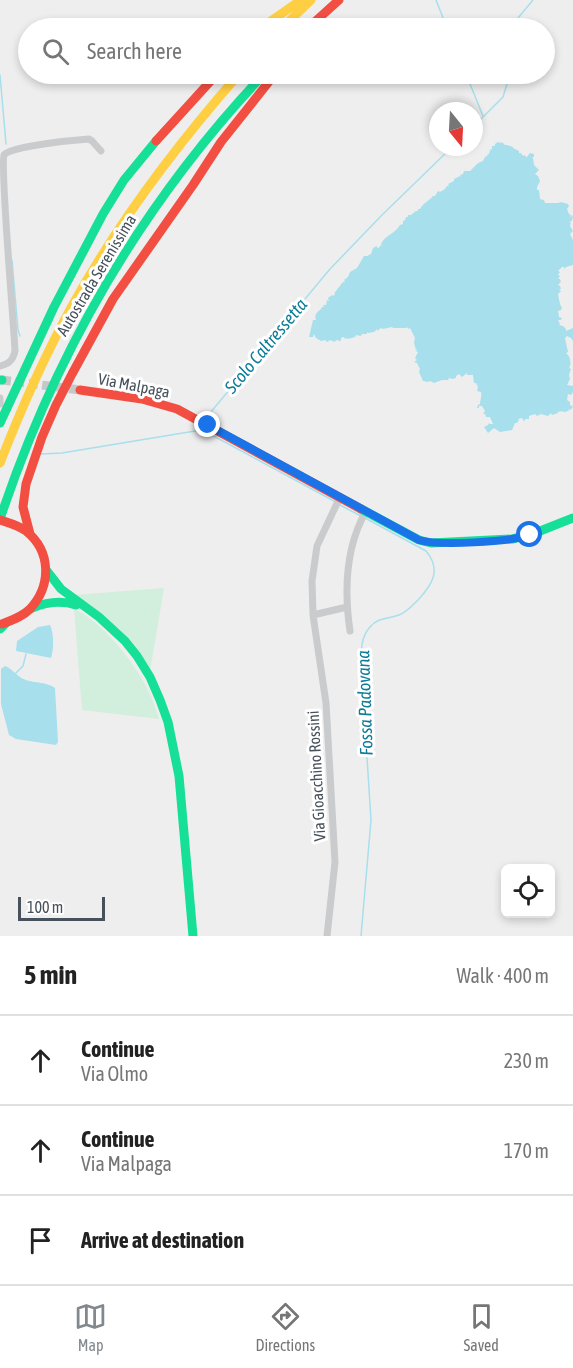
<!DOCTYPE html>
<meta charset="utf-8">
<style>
:root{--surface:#fff;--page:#f6f6f6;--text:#222;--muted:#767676;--line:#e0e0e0;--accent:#81888e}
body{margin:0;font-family:"Asap Condensed",sans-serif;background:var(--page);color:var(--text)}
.controls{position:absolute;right:18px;bottom:18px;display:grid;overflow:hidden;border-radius:9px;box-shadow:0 3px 9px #0003}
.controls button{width:54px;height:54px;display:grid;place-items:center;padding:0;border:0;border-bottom:2px solid var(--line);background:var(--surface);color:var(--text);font:30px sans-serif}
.compass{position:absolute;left:429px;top:102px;width:54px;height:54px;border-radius:50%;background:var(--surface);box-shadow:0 3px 9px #0003;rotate:162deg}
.scale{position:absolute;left:18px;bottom:15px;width:87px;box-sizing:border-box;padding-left:6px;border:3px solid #46515b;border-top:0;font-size:16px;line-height:21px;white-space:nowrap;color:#46515b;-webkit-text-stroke:4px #fff;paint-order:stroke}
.stop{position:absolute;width:18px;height:18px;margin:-14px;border:4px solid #1a73e8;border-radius:50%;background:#fff}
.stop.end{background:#1a73e8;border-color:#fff;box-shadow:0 2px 6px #0008}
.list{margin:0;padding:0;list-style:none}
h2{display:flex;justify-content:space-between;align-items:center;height:78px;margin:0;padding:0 24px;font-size:26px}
h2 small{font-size:20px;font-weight:400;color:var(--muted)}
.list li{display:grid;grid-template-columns:39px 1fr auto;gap:18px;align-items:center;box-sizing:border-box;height:90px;padding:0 24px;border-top:2px solid var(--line)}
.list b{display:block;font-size:22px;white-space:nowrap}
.list p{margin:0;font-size:20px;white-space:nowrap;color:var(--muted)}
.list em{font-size:20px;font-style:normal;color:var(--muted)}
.icon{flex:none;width:33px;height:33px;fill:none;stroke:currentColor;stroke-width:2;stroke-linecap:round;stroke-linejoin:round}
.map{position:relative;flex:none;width:573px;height:936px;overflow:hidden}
.search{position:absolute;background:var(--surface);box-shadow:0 3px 9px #0003;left:18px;right:18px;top:18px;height:66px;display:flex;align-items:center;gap:15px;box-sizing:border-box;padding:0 21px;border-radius:33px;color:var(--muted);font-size:22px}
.sheet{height:348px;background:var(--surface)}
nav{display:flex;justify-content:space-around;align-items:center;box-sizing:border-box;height:84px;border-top:2px solid var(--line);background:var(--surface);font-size:16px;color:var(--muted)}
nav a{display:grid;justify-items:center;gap:3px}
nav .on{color:var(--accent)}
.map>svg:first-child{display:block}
.green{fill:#d2eedc}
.water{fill:#a7dfec}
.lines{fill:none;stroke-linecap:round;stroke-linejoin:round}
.stream{stroke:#a7dfec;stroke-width:1.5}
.secondary-tunnel{stroke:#c5c7c9;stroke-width:9;stroke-dasharray:9 4.5;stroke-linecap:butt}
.street{stroke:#c9cbcd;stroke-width:7}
.fast{stroke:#16e098;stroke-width:9}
.slow{stroke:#ffcf43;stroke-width:9}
.jam{stroke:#f24e42;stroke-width:9}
.route{stroke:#1a73e8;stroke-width:8}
.labels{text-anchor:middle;stroke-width:6;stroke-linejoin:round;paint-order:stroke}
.street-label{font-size:16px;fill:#46515b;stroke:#fff}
.water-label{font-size:18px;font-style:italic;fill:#0d7d98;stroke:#fff}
</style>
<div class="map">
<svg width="573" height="936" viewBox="0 0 573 936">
<rect width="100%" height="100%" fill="#efeeee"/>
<path class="green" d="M164 588 150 671 74 595Z
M74 609C102 621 136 664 149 692 153 700 156 710 159 719L82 710Z"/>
<path class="water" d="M498 142 501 143 502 142 505 145H507L513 147V148L519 151V153H521L522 155 526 156V158L530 153 534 154V157H532L533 158 534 165 539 170 535 174 538 176 540 181 537 187V190H539L540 199 544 200 545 203H558L561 202 568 204 569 206 567 209 569 214 571 215 570 217 573 215 572 221 569 222 571 223 570 226 573 231 570 234 573 240V265L566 267 564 269V267H562L558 271 560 272 558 275 560 276 558 279H560L561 282 559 283H560L558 285 560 286 561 289H559L561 291 558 294 560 304 562 308 560 311 558 310 559 317 562 318 561 320H558L560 324 559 325 563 326 566 329V331L573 328V341L571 338 567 336 565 338 568 352 566 353C570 356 572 363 569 368L571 369 569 375 570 379 567 385 573 386V392L571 395 568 394 567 400 570 402V406L571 405 573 407 570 410 568 409 569 411 564 412 561 411 560 412 558 411V413L552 415 551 413 548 416 541 414 537 416 535 414 529 416V419H525V421L523 420 522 418 518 419 519 420 517 423H515L512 430 500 432 494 428 488 433 484 427 488 425 489 423 490 424H493L490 417H486L485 414H483L485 411 482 406H479V408H477L478 405 480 404C480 400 482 397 481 392L477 391 478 387 476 383H474L473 375H467V373L462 377 459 374 456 376V378L452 379 449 378 448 380H442L434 383 430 381 428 382 423 381 419 372 420 369 417 363 414 362 417 360 415 358 418 352 416 351 417 349 415 350 416 348 415 347 414 342 415 338 410 328 408 329 407 327 406 328H393L392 327 383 329 381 328 377 331V329L374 332 368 333 367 332V334H362L361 336 356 335 355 337 348 339 347 338 345 339 344 337 341 338V341L336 340 335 342 330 340 327 342 325 340 321 341 316 338 314 334 313 337H309L313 320H316C314 315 316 313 321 309L322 307H324L323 305H326L327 300 329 301 328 298 332 295 334 296 335 292 343 282H345L344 280 348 277 350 272 357 268 364 256H367L371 254 373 248 377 246V248L380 247V245L382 246 381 244C386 234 394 235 400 225L403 224V221L405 220 406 217H408V215H411L416 211H418V209H420C423 203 429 201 433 196H435L438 191 440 192 445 189 447 186H449L448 184 454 181V179L460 176 461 177 460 175 463 174 464 171H470L478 163 483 161 485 157 487 156 488 154H489L490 150 492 149V146H495V144Z
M50 625C54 633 54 649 51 658L16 651 17 641 38 627Z
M5 666C13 669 17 677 26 680 35 683 47 682 55 688L58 742 56 745 16 739 9 735 1 704V669Z"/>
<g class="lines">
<path class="stream" d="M436 0 447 28
M513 28 518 18 533 0
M466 74 483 116
M0 75 6 144
M474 126 503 97 510 74
M12 260 18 330 20 336
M205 419 330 269 381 216 452 147
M195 431 208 433 334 501
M41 454 62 453 195 431 200 425
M338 504 361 516
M16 673 23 666 26 654
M361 936 371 820 361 663C361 650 361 637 370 627 378 617 389 619 399 615 407 612 412 606 418 600 432 585 442 570 426 551L365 518"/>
<path class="secondary-tunnel" d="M2 380 80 390"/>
<path class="street" d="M0 366C9 364 13 360 15 351 14 324 0 167 4 155 11 146 75 140 89 139L92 141 101 151
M0 398V404
M313 615 347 607
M350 631C344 590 345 548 366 511
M327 936 335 862 326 703 313 615 312 581 317 546 340 497"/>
<path class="fast" d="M0 380H2
M0 423 54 307 103 214 124 180 156 141
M361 509 419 540 431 543 512 539 530 535 573 518
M0 519C56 351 142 203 264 74
M47 571 61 589 99 617 125 641 137 656 150 677 160 700 168 722 179 776 193 936
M32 608C47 602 61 600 76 605
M0 629 6 623"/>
<path class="slow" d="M261 28 301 0
M282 28 311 0
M0 463C21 409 44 357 72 306 118 222 176 146 239 74"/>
<path class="jam" d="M308 28 339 0
M156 141 217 74
M80 390 142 399 177 409 361 509
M0 520C9 523 18 525 26 531 51 551 52 585 30 609 22 617 12 620 2 624
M30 534 23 507 26 484 42 437 56 405 72 374 113 299 193 185 221 142 275 74"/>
</g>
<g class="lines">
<path class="route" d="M208 425 419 540C439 546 509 542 530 535"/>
</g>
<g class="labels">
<g class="street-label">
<text transform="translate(96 275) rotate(-59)" y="6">Autostrada Serenissima</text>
<text transform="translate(134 385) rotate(11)" y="6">Via Malpaga</text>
<text transform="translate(316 776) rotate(-93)" y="6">Via Gioacchino Rossini</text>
</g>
<g class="water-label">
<text transform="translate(266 346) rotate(-50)" y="6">Scolo Caltressetta</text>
<text transform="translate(365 703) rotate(-92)" y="6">Fossa Padovana</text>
</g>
</g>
</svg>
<div class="controls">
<button><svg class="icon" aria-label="locate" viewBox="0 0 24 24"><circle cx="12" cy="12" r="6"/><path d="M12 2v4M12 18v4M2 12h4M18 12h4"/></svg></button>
</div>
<svg class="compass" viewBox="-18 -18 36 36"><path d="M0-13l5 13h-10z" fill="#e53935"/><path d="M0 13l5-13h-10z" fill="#767676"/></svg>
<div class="scale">100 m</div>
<div class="stop" style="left:530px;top:535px"></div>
<div class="stop end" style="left:208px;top:425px"></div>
<div class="search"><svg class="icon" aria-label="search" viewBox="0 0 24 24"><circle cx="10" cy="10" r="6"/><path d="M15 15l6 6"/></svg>Search here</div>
</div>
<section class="sheet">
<h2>5 min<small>Walk · 400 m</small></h2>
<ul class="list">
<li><svg class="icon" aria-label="ahead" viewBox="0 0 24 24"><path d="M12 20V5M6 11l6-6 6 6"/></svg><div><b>Continue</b><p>Via Olmo</p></div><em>230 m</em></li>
<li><svg class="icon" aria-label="ahead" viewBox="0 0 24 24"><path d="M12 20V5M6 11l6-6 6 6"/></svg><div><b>Continue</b><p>Via Malpaga</p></div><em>170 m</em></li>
<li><svg class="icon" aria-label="arrive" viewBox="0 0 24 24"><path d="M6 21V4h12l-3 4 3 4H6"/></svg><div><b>Arrive at destination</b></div></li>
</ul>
</section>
<nav>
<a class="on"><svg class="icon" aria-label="map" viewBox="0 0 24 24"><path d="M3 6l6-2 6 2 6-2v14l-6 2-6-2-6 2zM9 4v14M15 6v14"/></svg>Map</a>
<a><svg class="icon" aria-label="directions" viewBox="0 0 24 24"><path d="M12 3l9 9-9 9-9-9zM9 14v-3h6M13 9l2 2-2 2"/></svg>Directions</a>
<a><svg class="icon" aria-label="saved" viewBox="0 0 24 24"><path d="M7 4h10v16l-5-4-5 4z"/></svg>Saved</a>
</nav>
